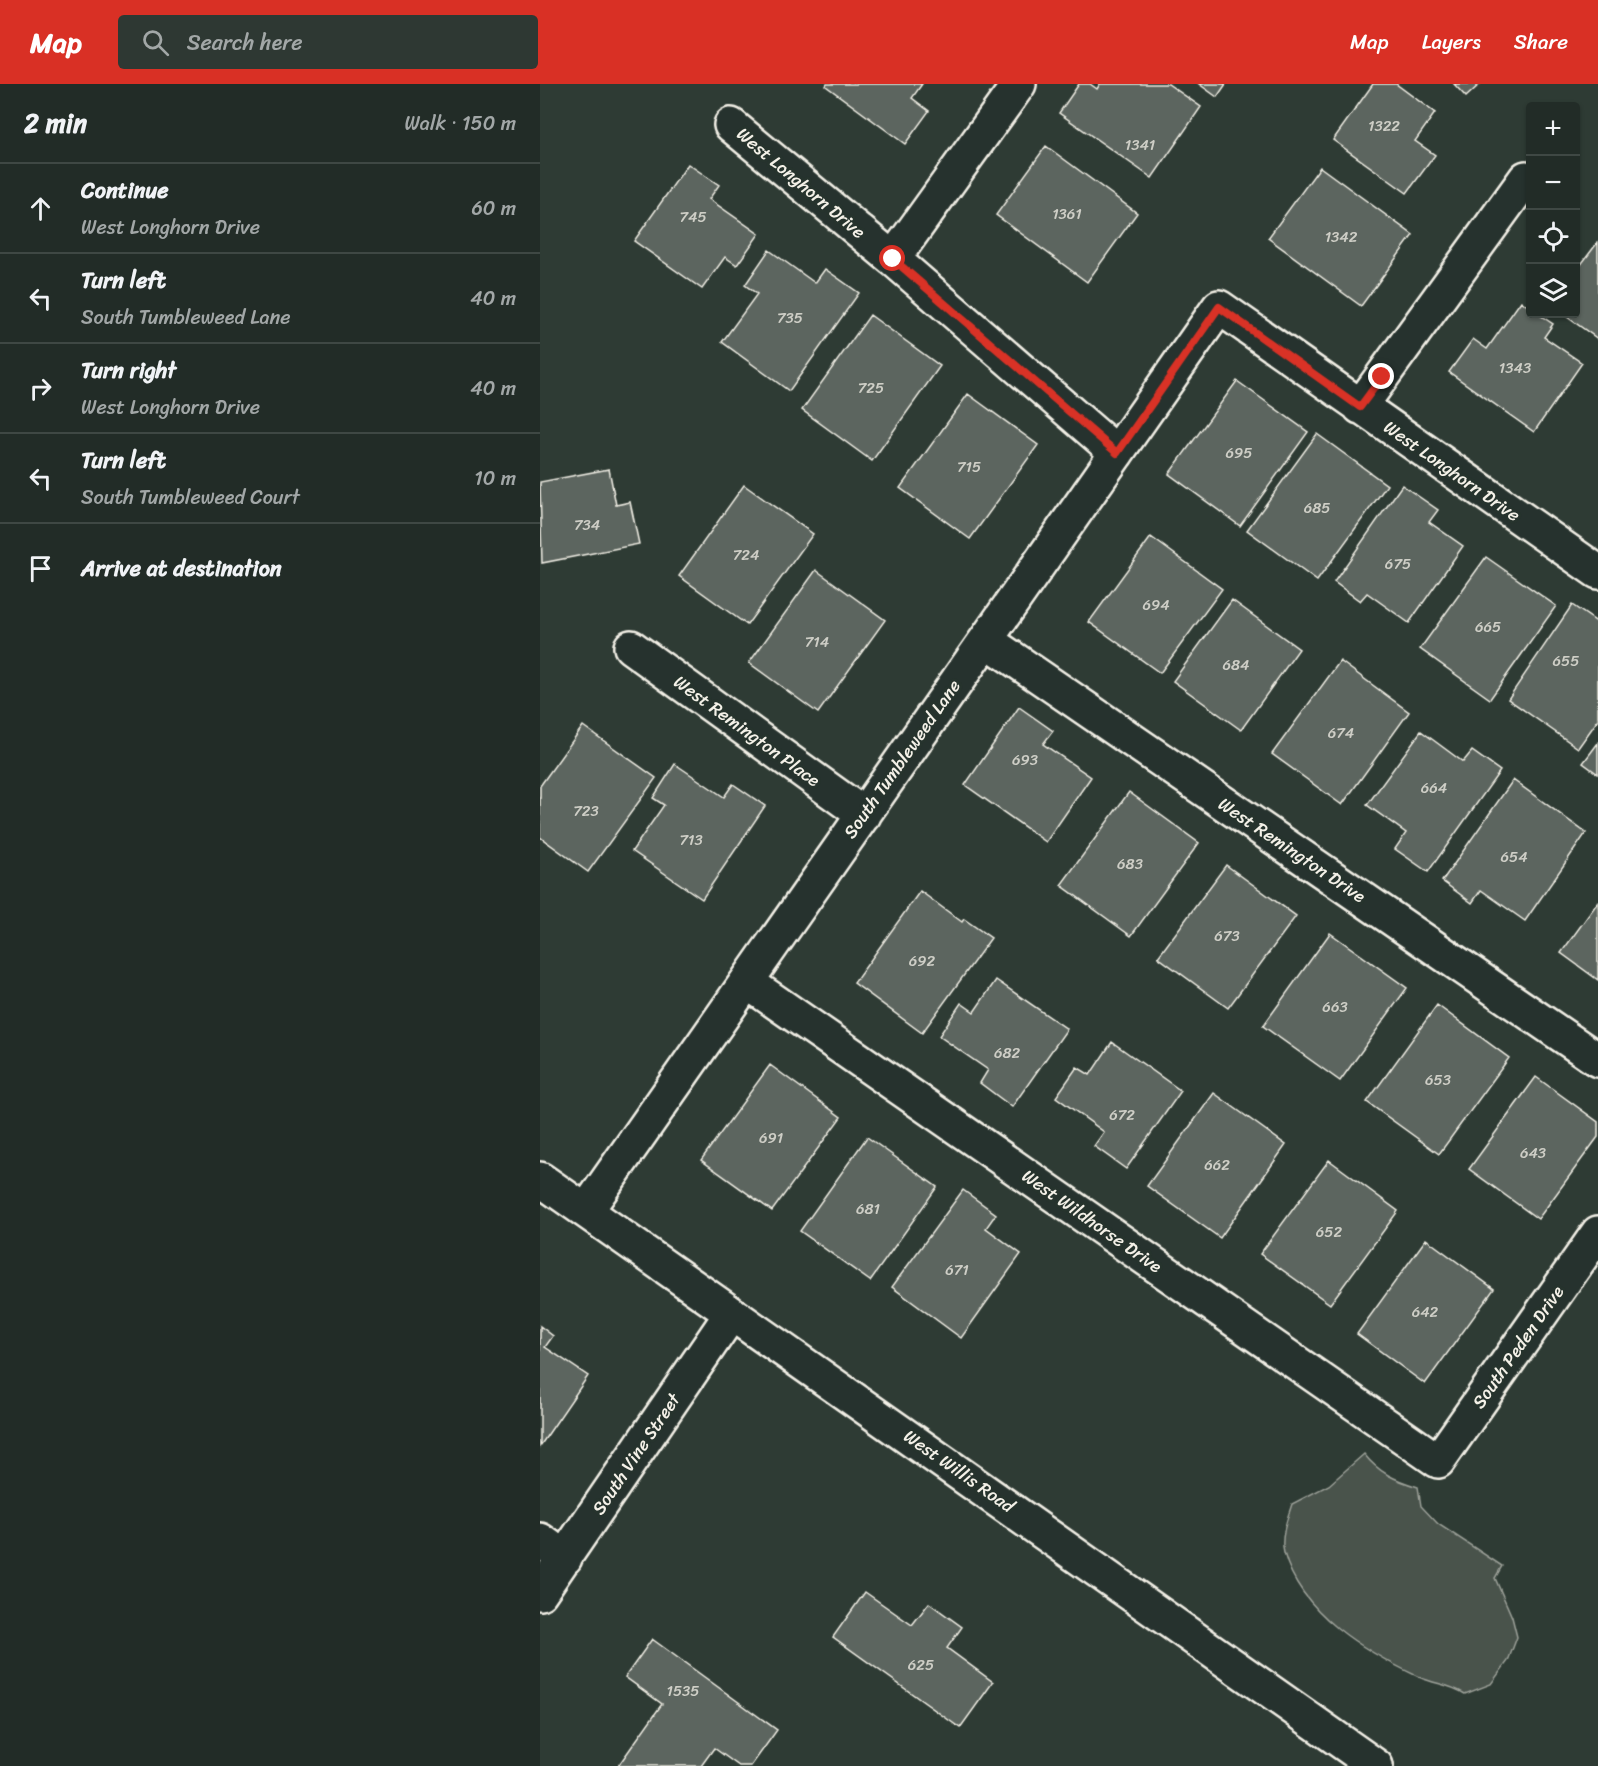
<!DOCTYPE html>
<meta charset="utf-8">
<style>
:root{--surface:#222c27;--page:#2e3833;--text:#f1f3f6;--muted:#a2a7a7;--line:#3f4844;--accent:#d93025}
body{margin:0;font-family:Sriracha,sans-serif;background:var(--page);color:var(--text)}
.controls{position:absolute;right:18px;top:18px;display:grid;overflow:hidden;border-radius:6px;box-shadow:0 2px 4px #0004}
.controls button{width:54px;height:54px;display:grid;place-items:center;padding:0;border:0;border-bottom:2px solid var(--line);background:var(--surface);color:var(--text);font:30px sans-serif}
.stop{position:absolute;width:18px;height:18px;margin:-14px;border:4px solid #d93025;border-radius:50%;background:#fff}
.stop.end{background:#d93025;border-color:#fff;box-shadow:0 2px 6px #0008}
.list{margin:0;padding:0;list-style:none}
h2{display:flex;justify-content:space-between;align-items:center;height:78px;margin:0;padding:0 24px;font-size:26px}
h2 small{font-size:20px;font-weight:400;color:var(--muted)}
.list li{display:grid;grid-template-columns:39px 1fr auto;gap:18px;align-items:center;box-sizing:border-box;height:90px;padding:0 24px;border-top:2px solid var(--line)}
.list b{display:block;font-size:22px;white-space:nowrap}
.list p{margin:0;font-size:20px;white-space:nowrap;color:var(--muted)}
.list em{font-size:20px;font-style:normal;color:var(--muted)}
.icon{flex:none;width:33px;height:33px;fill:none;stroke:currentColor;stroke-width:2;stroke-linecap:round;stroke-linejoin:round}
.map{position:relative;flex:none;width:1058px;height:1682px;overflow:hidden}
header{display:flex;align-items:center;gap:36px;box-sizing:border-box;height:84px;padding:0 30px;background:var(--accent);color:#fff}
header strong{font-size:28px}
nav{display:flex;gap:33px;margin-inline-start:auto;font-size:21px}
.search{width:420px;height:54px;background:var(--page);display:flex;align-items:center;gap:15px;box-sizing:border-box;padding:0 21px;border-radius:6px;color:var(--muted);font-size:22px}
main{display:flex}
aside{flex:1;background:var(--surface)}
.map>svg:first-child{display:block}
.green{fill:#48524c;stroke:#9ea29a;stroke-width:1.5}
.building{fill:#5c655e;stroke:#f4f1e8;stroke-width:1.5}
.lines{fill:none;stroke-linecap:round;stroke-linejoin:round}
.minor-casing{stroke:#f4f1e8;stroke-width:38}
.minor{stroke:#26332d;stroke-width:33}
.route{stroke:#d93025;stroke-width:8}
.labels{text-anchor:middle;stroke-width:6;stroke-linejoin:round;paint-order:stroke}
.number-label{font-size:15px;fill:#cecec6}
.street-label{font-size:18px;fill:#f4f1e8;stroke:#26332d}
</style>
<header>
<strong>Map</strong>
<div class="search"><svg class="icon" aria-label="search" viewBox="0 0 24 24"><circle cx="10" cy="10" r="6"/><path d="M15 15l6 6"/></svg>Search here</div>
<nav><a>Map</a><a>Layers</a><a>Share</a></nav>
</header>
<main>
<aside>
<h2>2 min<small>Walk · 150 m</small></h2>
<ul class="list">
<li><svg class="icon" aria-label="ahead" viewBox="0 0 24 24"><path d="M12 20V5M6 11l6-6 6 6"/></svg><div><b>Continue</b><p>West Longhorn Drive</p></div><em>60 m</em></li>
<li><svg class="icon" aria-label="left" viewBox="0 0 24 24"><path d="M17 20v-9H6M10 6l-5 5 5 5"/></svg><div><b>Turn left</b><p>South Tumbleweed Lane</p></div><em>40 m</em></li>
<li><svg class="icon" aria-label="right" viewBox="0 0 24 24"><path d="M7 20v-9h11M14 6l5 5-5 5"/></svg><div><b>Turn right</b><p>West Longhorn Drive</p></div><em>40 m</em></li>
<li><svg class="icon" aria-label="left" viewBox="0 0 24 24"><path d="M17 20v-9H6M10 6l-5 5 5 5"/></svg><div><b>Turn left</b><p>South Tumbleweed Court</p></div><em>10 m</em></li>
<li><svg class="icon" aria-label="arrive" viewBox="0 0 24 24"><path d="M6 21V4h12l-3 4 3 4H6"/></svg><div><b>Arrive at destination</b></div></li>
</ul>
</aside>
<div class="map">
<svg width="1058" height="1682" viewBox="0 0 1058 1682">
<rect width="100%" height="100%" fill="#2e3b34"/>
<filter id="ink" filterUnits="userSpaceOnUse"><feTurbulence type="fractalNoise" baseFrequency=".0167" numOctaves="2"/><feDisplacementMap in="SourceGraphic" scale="12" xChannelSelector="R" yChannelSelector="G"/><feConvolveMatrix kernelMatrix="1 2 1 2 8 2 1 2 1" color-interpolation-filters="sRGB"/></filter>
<g filter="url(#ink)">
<path class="green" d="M824 1370C839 1389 855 1396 878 1403L881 1422 898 1440 962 1482 955 1494 972 1533 977 1553 968 1577 951 1600 925 1610C907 1599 897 1601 879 1593 826 1568 761 1530 744 1469 740 1454 747 1435 752 1420L789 1401Z"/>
<path class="building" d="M287 0H382L372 14 389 27 365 60 286 2Z
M539 0H550L557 5 560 0H628L661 23 612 94 519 29Z
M659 0H686L677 13Z
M833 0H856L895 29 875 57 895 71 867 109 793 56Z
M914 0H940L926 13Z
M506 62 597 129 547 198 456 131Z
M148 80 179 101 169 115 219 150 197 181 185 173 162 205 94 157Z
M780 83 873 151 821 222 728 154Z
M1058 158V255L1023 230H1036V187Z
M229 166 275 199 285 185 319 209 249 307 182 258 217 210 205 201Z
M981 217 990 224V230H998L1013 240 1004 253 1042 279 994 348 909 288 933 255 947 265Z
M330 231 400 282 332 377 262 326Z
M697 297 768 348 700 442 629 390Z
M428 310 498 361 430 455 360 404Z
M777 350 847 401 777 497 707 446Z
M69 385 76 421 90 418 99 460 2 479 0 398Z
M204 401 273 450 207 541 139 492Z
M862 401 898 426 889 438 923 462 869 539 827 509 820 517 794 498Z
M611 453 682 505 620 589 549 538Z
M946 473 1016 522 950 615 880 565Z
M276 486 345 536 278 629 209 579Z
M692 516 759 565 701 646 633 597Z
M1032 521 1058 539V636L1038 664 968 615Z
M800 577 869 628 802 721 732 670Z
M479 623 513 647 503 660 551 693 506 758 425 701Z
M43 642 116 694 48 788 0 753V702Z
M881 647 923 678 932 667 960 687 888 788 855 765 866 749 827 721Z
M1058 659V690L1043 679Z
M135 680 184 713 193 700 225 722 162 815 92 767 124 721 113 714Z
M973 696 1046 749 985 837 941 806 932 819 902 797Z
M589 708 659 759 591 852 521 801Z
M686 781 756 832 688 924 618 873Z
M380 807 422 838 424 835 451 854 382 949 314 899Z
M1058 818V896L1021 869Z
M790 849 867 904 800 997 723 942Z
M456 896 527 945 472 1023 440 999 448 986 399 952 421 919 434 928Z
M897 921 969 974 899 1070 827 1018Z
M572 958 641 1007 586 1085 554 1062 564 1048 516 1013 537 983 550 991Z
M230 981 301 1033 232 1127 161 1076Z
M996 993 1058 1038V1053L998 1135 929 1085Z
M674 1009 746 1061 680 1154 607 1102Z
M327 1053 397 1103 330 1197 260 1147Z
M789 1076 858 1127 790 1220 720 1170Z
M423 1106 456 1130 446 1144 481 1170 421 1254 352 1203Z
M886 1155 954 1205 885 1300 817 1250Z
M0 1242 13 1252 5 1263 48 1292 0 1362Z
M325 1508 372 1541 389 1519 422 1543 407 1564 453 1598 420 1644 293 1553Z
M112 1555 237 1646 211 1682H199L174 1664 161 1682H78L122 1620 85 1593Z"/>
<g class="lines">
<defs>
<path id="minor" d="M191 41 353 175 577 369
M353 175 479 0
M820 323 986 94
M446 556 1058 976
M91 563 324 731
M207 898 898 1377 1058 1149
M0 1095 836 1682
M46 1127 679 223 1058 488
M0 1456 25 1474
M0 1509 191 1230"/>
</defs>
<use href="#minor" class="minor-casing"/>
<use href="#minor" class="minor"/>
</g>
</g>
<g class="lines" filter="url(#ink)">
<path class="route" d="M353 175 577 369 679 223 820 323 842 293"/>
</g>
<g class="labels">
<g class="number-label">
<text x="844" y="47">1322</text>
<text x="600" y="66">1341</text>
<text x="527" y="135">1361</text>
<text x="153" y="138">745</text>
<text x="801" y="158">1342</text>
<text x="250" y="239">735</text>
<text x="975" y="289">1343</text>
<text x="331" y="309">725</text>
<text x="699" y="374">695</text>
<text x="429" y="388">715</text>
<text x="777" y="429">685</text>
<text x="47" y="446">734</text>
<text x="206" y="476">724</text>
<text x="858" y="485">675</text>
<text x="616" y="526">694</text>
<text x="948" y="548">665</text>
<text x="277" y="563">714</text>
<text x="1026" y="582">655</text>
<text x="696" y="586">684</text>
<text x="801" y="654">674</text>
<text x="485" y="681">693</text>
<text x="894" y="709">664</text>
<text x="46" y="732">723</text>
<text x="151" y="761">713</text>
<text x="974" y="778">654</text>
<text x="590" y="785">683</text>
<text x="687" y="857">673</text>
<text x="382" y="882">692</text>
<text x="795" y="928">663</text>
<text x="467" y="974">682</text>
<text x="898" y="1001">653</text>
<text x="582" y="1036">672</text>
<text x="231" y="1059">691</text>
<text x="993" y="1074">643</text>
<text x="677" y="1086">662</text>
<text x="328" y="1130">681</text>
<text x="789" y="1153">652</text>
<text x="417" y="1191">671</text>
<text x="885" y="1233">642</text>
<text x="381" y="1586">625</text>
<text x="143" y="1612">1535</text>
</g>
<g class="street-label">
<text transform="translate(261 99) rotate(40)" y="6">West Longhorn Drive</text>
<text transform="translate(912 387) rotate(35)" y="6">West Longhorn Drive</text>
<text transform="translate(207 647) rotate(36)" y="6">West Remington Place</text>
<text transform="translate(362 675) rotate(-55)" y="6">South Tumbleweed Lane</text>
<text transform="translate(752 766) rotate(34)" y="6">West Remington Drive</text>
<text transform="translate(552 1137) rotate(35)" y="6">West Wildhorse Drive</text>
<text transform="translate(978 1263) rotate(-55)" y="6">South Peden Drive</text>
<text transform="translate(96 1370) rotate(-56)" y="6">South Vine Street</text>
<text transform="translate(419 1387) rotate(35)" y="6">West Willis Road</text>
</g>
</g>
</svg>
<div class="controls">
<button>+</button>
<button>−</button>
<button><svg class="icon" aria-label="locate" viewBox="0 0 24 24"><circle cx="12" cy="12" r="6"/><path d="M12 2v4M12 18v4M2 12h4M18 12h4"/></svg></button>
<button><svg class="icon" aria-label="layers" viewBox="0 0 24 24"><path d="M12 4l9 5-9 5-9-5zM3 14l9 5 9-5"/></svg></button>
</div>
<div class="stop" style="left:353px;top:175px"></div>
<div class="stop end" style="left:842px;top:293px"></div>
</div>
</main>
